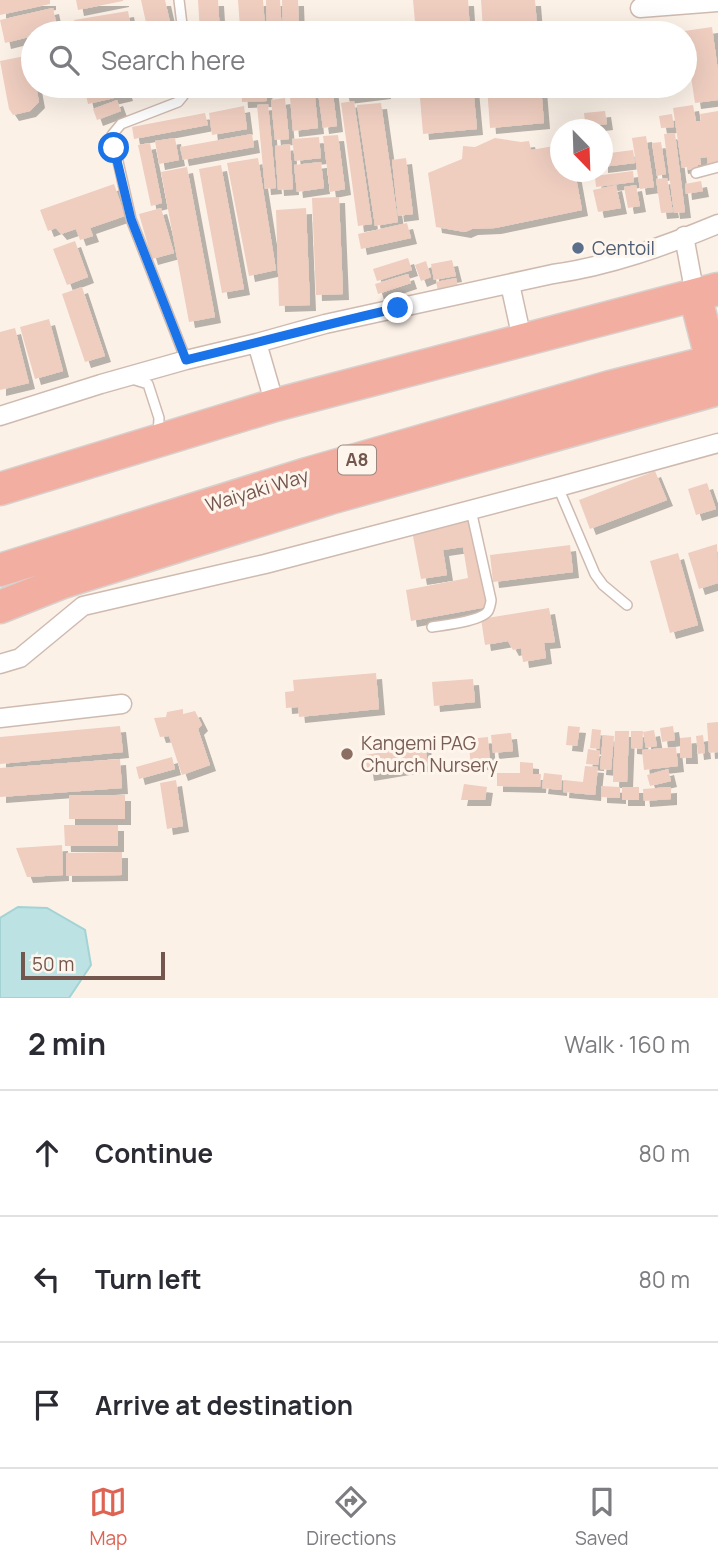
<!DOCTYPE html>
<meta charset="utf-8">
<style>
:root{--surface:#fff;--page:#f2f2f3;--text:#2b2b33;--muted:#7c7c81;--line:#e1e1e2;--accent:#de6353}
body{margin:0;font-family:Manrope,sans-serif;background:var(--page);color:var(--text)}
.compass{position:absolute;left:550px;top:119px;width:63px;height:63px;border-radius:50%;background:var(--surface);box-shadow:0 7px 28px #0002;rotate:157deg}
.scale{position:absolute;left:21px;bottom:18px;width:144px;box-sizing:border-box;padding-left:7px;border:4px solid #73564d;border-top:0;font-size:19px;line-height:24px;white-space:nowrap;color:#73564d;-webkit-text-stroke:5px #fef5ed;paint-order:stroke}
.stop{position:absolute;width:21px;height:21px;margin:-16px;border:5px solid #1a73e8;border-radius:50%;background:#fff}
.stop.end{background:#1a73e8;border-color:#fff;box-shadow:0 2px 7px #0008}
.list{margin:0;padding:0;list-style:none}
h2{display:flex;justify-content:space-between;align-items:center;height:91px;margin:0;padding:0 28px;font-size:30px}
h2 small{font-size:23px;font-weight:400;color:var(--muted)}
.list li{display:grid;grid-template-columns:46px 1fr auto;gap:21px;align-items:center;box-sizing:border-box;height:126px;padding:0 28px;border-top:2px solid var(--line)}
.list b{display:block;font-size:26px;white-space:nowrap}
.list em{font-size:23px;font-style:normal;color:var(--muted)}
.icon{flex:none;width:38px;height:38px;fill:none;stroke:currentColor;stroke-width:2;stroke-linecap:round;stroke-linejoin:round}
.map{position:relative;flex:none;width:718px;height:998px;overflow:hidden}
.search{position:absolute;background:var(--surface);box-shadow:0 7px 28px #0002;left:21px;right:21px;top:21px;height:77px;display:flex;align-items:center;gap:18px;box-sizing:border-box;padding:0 24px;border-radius:38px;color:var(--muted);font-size:26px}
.sheet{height:469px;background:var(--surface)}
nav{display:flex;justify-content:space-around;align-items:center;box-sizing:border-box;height:98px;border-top:2px solid var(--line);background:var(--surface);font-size:19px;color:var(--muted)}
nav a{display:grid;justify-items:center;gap:4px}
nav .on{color:var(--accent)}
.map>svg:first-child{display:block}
.water{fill:#bce2e4;stroke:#a3d3d5;stroke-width:2}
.building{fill:#efcec0;filter:url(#shadow)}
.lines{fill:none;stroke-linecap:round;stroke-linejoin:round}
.lane-casing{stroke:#cfbab0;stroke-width:12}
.street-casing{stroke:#cfbab0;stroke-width:21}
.highway-casing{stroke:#d8d0cd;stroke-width:35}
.lane{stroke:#fff;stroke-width:9}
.street{stroke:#fff;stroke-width:18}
.highway{stroke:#f2aea1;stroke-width:32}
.route{stroke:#1a73e8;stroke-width:9}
.service-dot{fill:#5c6f8a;stroke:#fef5ed;stroke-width:2.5}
.education-dot{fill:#8d6e63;stroke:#fef5ed;stroke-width:2.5}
.labels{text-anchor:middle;stroke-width:6;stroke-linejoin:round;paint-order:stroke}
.shield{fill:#fef5ed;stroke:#9d867d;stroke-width:2}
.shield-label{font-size:18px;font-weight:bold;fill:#73564d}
.service-label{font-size:19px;fill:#4e5e75;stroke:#fef5ed;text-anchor:start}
.street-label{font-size:19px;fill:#73564d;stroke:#fef5ed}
.education-label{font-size:19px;fill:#785e54;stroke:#fef5ed;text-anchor:start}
</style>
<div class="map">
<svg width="718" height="998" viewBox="0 0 718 998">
<defs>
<filter id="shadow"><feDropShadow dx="6" dy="6" stdDeviation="0" flood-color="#0004"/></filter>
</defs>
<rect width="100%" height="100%" fill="#fbf1e7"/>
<path class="water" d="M18 907 47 908 85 930 91 965 69 998H0V918Z"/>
<path class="building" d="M0 0H50V4L0 15Z
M76 0H123V1L78 10Z
M141 0H165L170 22 147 27Z
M198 0H218L220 33H200Z
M238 0H263L265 27 240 28Z
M266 0H280L282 33H267Z
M282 0H298L299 29 283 30Z
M413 0H468L470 31 416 33Z
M481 0H535L537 25 483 30Z
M53 8 58 31 47 33H33V36L5 43 0 20Z
M128 11 132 33H76L74 20Z
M176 24 178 33H160L159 28Z
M712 27 718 71V100L695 103 684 31Z
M30 55 33 72V86H36L39 102 30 111 13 115 9 109 0 61Z
M84 86H124L127 95 88 104Z
M241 86H266L267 101 242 102Z
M289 86H314L318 128 293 131Z
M317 86H332L337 126 323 128Z
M342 86H384L385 93 344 98Z
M419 86H473L477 129 423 134Z
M487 86H541L544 123 490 128Z
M285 98 289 139 275 140 271 100Z
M117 100 121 111 97 120 93 109Z
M354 101 372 224 358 226 341 103Z
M381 103 398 222 375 226 357 105Z
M268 104 276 188 265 189 257 105Z
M693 105 696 121H701L700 114 718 111V163L708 165 707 157 700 158 701 165H698V168L687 170V167L682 168 673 108Z
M244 106 247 129 212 135 209 113Z
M605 111 607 124 599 125 600 130H586L584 113Z
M205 113 208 125 134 139 132 127Z
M672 114 674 127 661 128 659 116Z
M675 133 685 212 674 213 664 134Z
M252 134 254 147 183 160 180 147Z
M338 135 345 189 330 192 323 136Z
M646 136 654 187 640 189 632 138Z
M319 137 321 158 295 161 292 139Z
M175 138 179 160 159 164 155 141Z
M495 138 521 142 529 141 531 150 560 145V172H575L582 210 495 228 472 229 465 232 436 227 428 173 462 159 463 146 475 147Z
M661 142 666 174 657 176 652 143Z
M150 143 162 203 151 206 138 145Z
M290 144 293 189 278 190 275 146Z
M633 150 635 163 602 167V154Z
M258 158 276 270 249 276 227 163Z
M406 158 413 214 398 216 392 160Z
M321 162 324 188 297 192 294 165Z
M221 165 244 289 222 293 199 169Z
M187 167 215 317 189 322 161 172Z
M633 171 634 182 596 187 595 176Z
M667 178 673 212 661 213 656 179Z
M701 181 703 191 686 194 685 184Z
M114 184 125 216 90 228 93 236 80 240 76 229 61 234 56 228 48 231 40 210Z
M616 185 621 208 598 212 593 190Z
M636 185 640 206 628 208 624 187Z
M339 197 343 294 316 295 312 198Z
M161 208 174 253 152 259 139 214Z
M306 208 310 305 279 306 276 210Z
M407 223 411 238 361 249 358 234Z
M75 241 88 277 67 285 53 249Z
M408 258 412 270 377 281 373 269Z
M452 260 456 276 434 280 431 264Z
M426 261 431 277 421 281 415 265Z
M408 274 411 283 378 294 375 284Z
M456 278 458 287 438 291 436 282Z
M82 287 105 356 85 362 62 294Z
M49 319 63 371 35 379 20 327Z
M15 328 29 383 0 390V332Z
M655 471 667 500 590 529 579 500Z
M707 483 716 509 696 515 688 489Z
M470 520 487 607 411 621 406 590 468 578 463 547 443 550 447 575 421 579 412 531Z
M717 544 718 583 699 589 688 553Z
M570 545 573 572 493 582 490 555Z
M678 553 698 625 670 633 650 561Z
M549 608 555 642 544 643 546 658 523 662 521 648 513 650 508 641 485 645 481 619Z
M376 673 379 709 299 717 298 707 286 708 285 692 294 691 293 680Z
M473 679 475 702 434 706 432 682Z
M183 709V714L195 711 202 725 198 729 210 765 182 775 169 736 160 737 154 718 166 717 167 712Z
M718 722V752L709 753 707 723Z
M120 726 123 752 0 764V737Z
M568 726 580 727 577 746 566 745Z
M673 726 675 740 662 742 660 728Z
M592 729 601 730 599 749 590 748Z
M654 730 657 746 646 748 643 732Z
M615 731H629L627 782H613Z
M631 731H643L642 749 631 748Z
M511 733 513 751 493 753 491 735Z
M603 735 614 736 611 770 600 769Z
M703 735 705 753 698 754 696 736Z
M488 737 490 763 471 765 468 739Z
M691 737 692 758H680V738Z
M425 745 428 765 368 775 365 755Z
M676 747 678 766 644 770 642 750Z
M588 749 600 751 598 765 586 764Z
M172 757 175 769 139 779 136 767Z
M120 759 122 788 0 797V768Z
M520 762 533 763V774H541L540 787 497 786V773H520Z
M585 766 598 767 595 795 563 792 564 780 583 782Z
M668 769 671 781 650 786 647 775Z
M544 773 562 775 561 790 542 788Z
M176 780 183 826 167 829 160 783Z
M464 784 487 787 485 800H461Z
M601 786 620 787V798L601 797Z
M622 787H639V800H622Z
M671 787V799L644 801 643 789Z
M69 795H125V819H69Z
M64 825H118V846H65Z
M62 845 63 875 27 877 16 848Z
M122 852V875L66 876V853Z"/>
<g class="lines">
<defs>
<path id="lane" d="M179 0 183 33
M186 86 183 96 178 102 121 124 112 135 131 219 186 360
M696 173 718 167
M132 379 148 384 159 418 158 436
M558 487 595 574 603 585 627 605
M432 627C444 625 482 621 488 611 489 610 491 602 491 600L471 510"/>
<path id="street" d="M640 8 718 2
M684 236 695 295
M510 284 522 339
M257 343 275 405
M0 416 101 384 186 360 257 343 325 324 553 274C610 266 665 246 718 224
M0 664 20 658 83 606 265 564 558 487 718 443
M0 718 122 704"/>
<path id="highway" d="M695 295 712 361
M0 489 275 405 718 289
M0 570 307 474 610 387 718 360
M0 607 63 582 330 498 718 389"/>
</defs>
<use href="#lane" class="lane-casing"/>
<use href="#street" class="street-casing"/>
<use href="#highway" class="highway-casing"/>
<use href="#lane" class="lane"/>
<use href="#street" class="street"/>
<use href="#highway" class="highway"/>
</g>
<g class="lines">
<path class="route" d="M114 148 131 219 186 360C257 343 327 324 398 308"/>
</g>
<circle class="service-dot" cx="578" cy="248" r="7"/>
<circle class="education-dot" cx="347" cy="754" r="7"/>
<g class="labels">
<rect class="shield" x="338" y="445.5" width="38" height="29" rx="5"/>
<g class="shield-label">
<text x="357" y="466">A8</text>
</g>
<g class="service-label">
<text x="592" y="255">Centoil</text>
</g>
<g class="street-label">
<text transform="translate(257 490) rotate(-17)" y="7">Waiyaki Way</text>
</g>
<g class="education-label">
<text x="361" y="750">Kangemi PAG<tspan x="361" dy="22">Church Nursery</tspan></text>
</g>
</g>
</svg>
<svg class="compass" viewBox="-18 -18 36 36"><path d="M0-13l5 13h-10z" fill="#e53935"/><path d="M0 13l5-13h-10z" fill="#7c7c81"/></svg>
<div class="scale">50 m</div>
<div class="stop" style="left:114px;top:148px"></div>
<div class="stop end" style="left:398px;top:308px"></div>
<div class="search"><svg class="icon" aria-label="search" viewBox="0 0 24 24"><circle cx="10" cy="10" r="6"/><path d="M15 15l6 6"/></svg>Search here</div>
</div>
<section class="sheet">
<h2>2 min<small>Walk · 160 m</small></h2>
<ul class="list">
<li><svg class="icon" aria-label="ahead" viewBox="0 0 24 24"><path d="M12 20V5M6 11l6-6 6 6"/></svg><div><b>Continue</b></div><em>80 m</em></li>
<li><svg class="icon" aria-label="left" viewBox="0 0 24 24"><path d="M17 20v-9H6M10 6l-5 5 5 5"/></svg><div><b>Turn left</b></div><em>80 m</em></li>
<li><svg class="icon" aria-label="arrive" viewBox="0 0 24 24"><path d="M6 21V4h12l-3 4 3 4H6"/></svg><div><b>Arrive at destination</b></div></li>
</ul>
</section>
<nav>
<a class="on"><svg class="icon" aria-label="map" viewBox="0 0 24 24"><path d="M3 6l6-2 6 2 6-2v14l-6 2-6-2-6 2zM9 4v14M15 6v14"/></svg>Map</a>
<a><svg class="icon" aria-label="directions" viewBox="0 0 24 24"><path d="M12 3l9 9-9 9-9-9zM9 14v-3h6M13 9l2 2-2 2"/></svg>Directions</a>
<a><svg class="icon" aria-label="saved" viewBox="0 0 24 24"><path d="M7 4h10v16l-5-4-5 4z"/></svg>Saved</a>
</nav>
